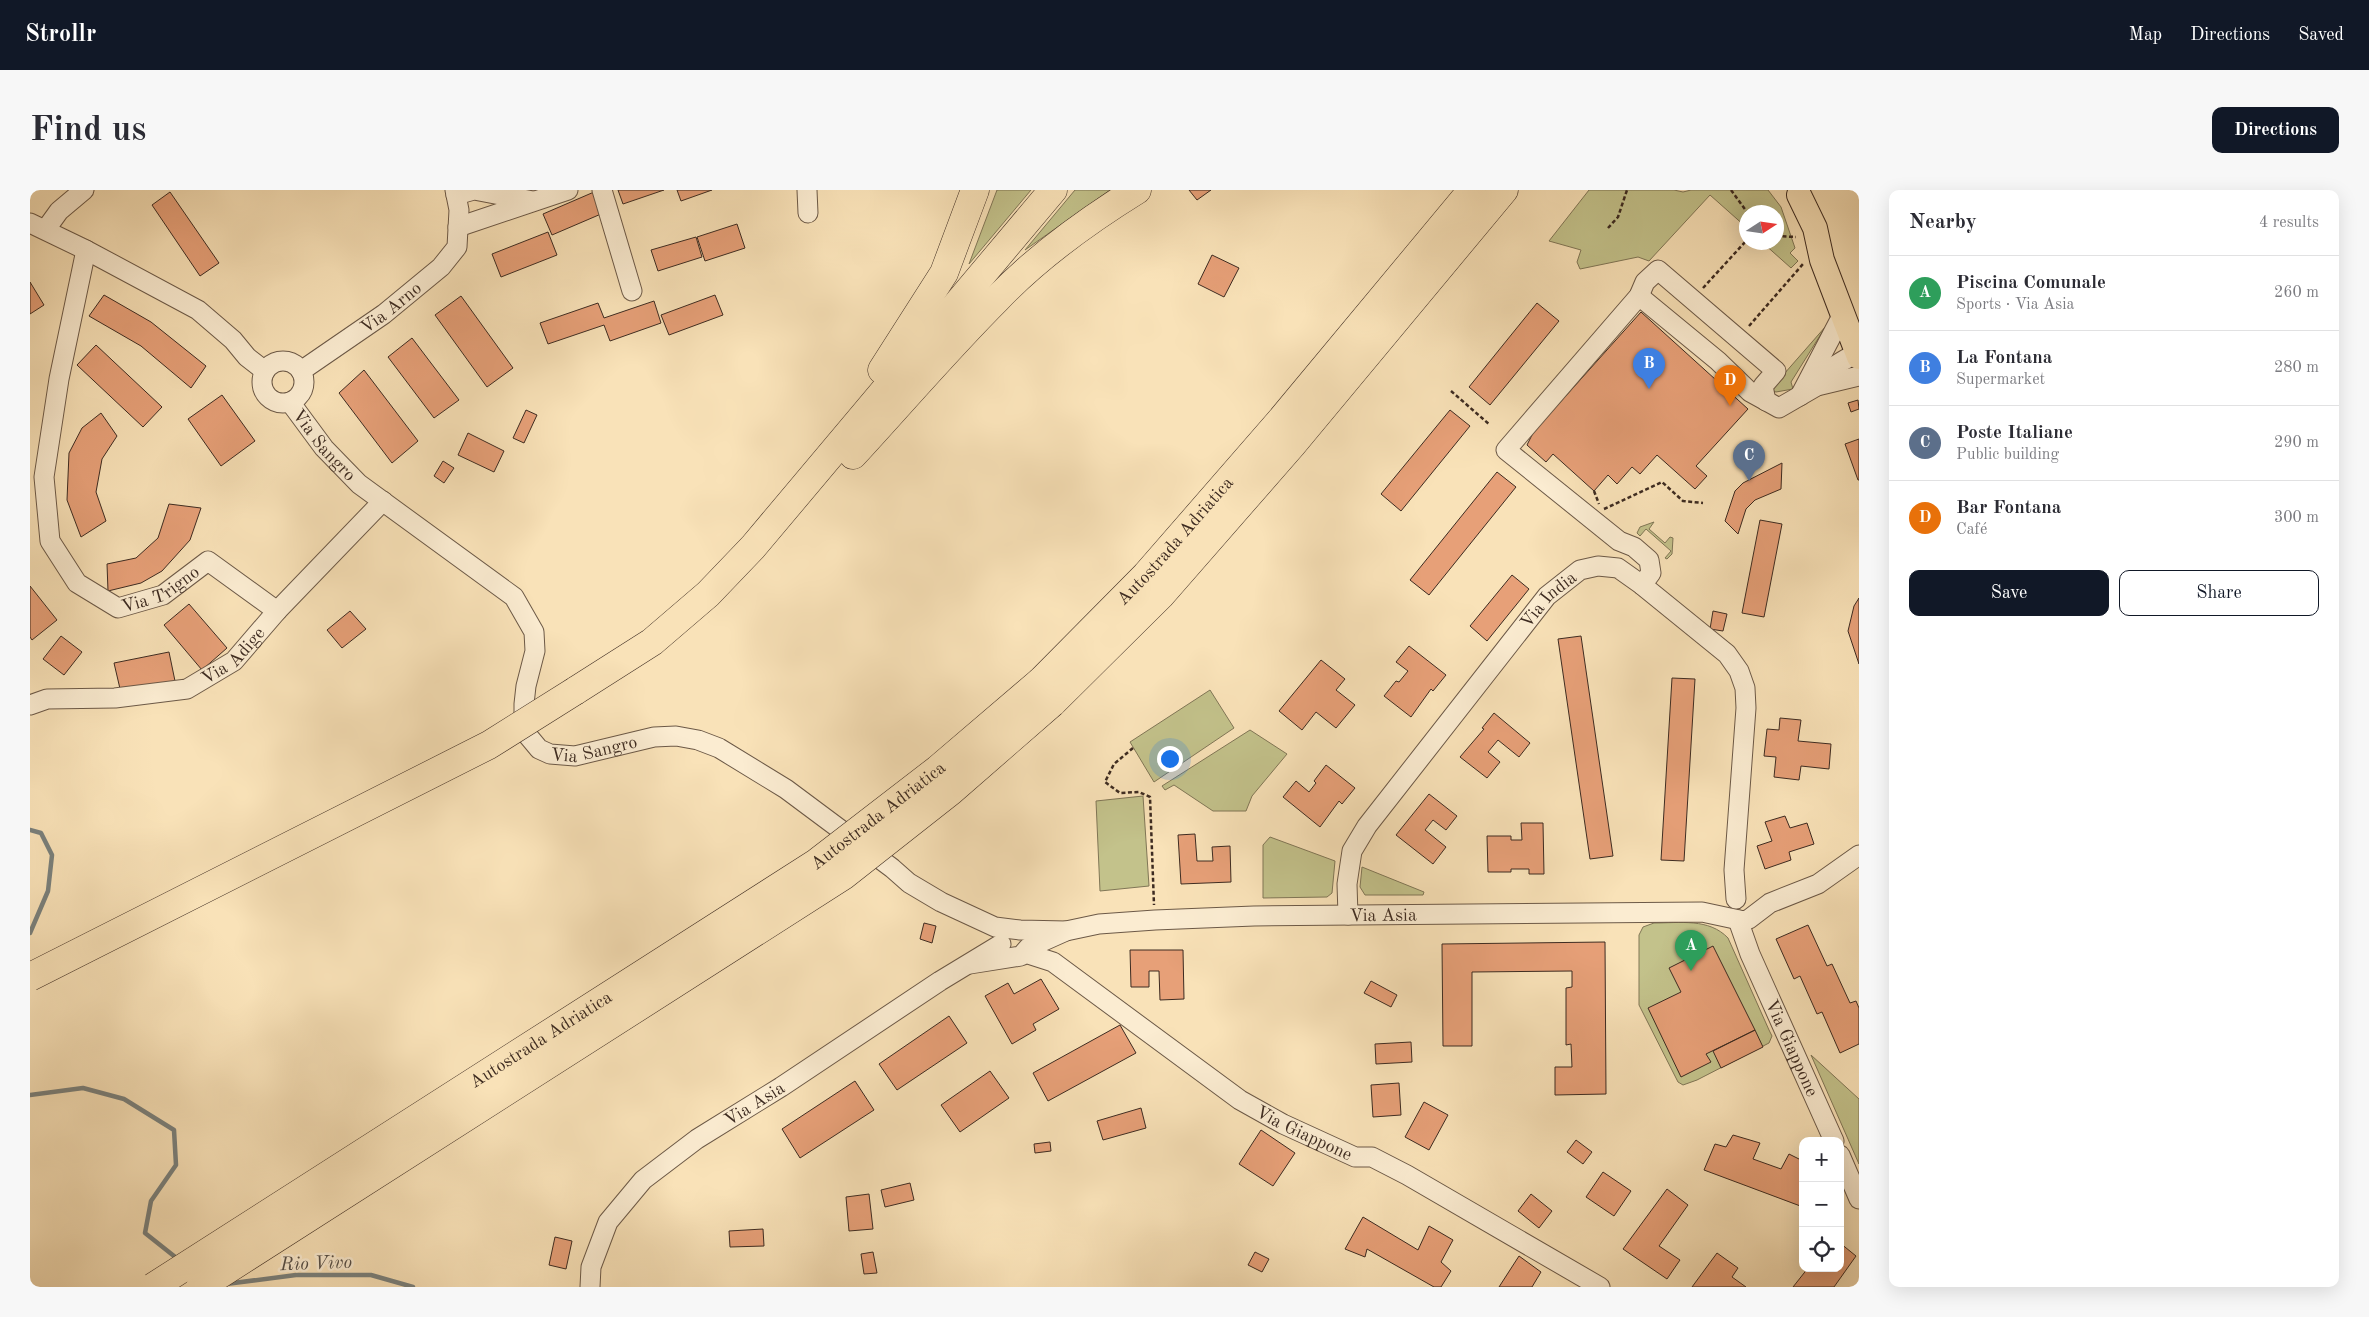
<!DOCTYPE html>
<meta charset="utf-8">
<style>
:root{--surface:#fff;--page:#f7f7f7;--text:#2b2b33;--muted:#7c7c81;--line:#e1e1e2;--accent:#111827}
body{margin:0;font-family:"Old Standard TT",serif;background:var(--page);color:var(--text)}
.controls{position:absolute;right:15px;bottom:15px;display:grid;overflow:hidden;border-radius:10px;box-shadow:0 5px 20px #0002}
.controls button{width:45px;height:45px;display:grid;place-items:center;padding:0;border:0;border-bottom:1px solid var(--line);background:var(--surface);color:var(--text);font:25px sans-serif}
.compass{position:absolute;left:1709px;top:15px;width:45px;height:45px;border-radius:50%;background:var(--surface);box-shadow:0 5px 20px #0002;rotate:78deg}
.you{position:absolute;left:1139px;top:568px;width:18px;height:18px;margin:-12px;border:4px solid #fff;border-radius:50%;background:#1a73e8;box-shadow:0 0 0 8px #1a73e833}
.badge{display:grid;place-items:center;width:32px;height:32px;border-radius:50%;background:var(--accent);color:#fff;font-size:16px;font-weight:700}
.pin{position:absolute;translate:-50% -41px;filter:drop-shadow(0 1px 2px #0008)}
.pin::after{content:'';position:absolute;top:26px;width:18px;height:15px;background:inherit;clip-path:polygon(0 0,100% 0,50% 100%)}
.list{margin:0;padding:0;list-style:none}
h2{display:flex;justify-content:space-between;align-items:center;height:65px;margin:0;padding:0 20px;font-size:21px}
h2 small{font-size:16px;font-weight:400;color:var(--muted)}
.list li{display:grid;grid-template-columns:32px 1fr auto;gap:15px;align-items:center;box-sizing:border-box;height:75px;padding:0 20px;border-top:1px solid var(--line)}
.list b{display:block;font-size:19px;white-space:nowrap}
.list p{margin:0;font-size:16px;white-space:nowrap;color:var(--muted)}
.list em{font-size:16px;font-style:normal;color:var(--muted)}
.actions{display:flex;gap:10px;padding:15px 20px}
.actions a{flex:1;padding:11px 0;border:1px solid var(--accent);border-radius:10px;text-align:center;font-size:18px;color:var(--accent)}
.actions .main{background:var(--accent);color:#fff}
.icon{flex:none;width:28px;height:28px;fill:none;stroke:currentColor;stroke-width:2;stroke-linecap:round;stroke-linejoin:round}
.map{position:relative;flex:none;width:1829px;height:1097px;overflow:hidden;border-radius:10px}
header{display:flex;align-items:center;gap:30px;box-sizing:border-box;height:70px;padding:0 25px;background:var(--accent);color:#fff}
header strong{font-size:24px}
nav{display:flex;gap:28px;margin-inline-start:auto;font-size:18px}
.intro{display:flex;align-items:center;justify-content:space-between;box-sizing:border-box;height:120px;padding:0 30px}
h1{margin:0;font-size:35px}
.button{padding:12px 22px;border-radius:10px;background:var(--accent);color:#fff;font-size:18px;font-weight:700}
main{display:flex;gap:30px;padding:0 30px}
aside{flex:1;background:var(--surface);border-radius:10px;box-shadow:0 5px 20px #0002}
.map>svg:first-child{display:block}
.green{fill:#c3c28b;stroke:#807656}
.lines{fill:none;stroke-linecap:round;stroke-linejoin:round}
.stream{stroke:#7a817d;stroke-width:4.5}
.building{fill:#e7a078;stroke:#3d2b21}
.minor-casing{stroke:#6c5947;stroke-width:21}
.major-casing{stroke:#3d2b21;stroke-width:26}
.highway-casing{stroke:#3d2b21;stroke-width:29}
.path{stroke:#3d2b21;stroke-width:2.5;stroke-dasharray:4 2.5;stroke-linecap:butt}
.minor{stroke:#fbecd1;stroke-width:19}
.major{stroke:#f9e2b8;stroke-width:24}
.highway{stroke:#f9e2b8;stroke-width:28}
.highway-bridge-casing{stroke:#3d2b21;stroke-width:29;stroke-linecap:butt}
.highway-bridge{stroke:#f9e2b8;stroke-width:28}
.labels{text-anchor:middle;stroke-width:5;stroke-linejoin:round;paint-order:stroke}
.street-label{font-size:18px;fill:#3d2b21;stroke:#fbecd1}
.water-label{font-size:19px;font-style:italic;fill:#564f47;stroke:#fbecd1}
</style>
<header>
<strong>Strollr</strong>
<nav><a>Map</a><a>Directions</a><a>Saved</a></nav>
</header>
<div class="intro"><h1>Find us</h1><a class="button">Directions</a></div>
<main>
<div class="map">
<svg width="1829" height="1097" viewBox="0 0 1829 1097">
<rect width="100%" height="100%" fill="#f9e2b8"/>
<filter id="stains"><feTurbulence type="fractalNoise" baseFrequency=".004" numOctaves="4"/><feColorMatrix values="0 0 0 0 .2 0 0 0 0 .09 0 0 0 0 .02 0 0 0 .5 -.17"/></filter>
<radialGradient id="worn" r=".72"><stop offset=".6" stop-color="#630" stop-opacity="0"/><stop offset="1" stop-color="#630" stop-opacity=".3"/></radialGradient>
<path class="green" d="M967 0H1001L939 74Z
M1045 0H1080L995 60Z
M1559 0H1644L1653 2 1661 0H1738L1751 17 1765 58 1760 63 1768 71 1761 78 1733 53 1746 52V22H1716V37L1680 5 1619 71 1608 67 1550 79 1547 72 1551 60 1519 51Z
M1796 136 1761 192 1763 199 1746 202 1740 200Z
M1624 332 1619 339 1635 353 1640 347 1643 348 1642 364 1637 369 1635 368 1641 361 1616 339 1610 346 1607 343 1610 337Z
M1180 500 1204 538 1124 592 1100 552Z
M1220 540 1257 564 1222 606 1216 621H1183L1144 595 1135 600 1132 596Z
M1113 606 1119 696 1070 701 1066 611Z
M1240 647 1305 671 1302 703 1297 707 1233 708V655Z
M1332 677 1394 702 1393 705H1335L1330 697Z
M1624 733C1650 733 1679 728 1698 748L1739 840 1742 846 1739 853 1667 890 1653 895 1648 892 1609 815V745L1613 737Z
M1781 865 1829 909V974Z"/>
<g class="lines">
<path class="stream" d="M0 640 11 643 22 665 18 701 0 743
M0 905 53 898 94 909 144 940 146 975 121 1011 115 1043 149 1070
M196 1094 266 1085H341L383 1097"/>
</g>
<path class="building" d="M588 0H634L593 14Z
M647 0H682L651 11Z
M1159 0H1181L1167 10Z
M140 2 189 73 170 86 122 15Z
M564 2 571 24 522 45 513 24Z
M707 34 715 58 675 71 667 47Z
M518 42 527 65 471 87 462 64Z
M666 47 672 67 628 81 621 60Z
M1182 65 1209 78 1194 107 1168 94Z
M0 92 14 115 0 124Z
M74 105 121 132 176 176 161 198 111 156 59 126Z
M685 105 693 125 639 145 631 125Z
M431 106 483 178 457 197 405 125Z
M624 111 631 133 580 151 574 135 518 154 510 133 568 113 574 128Z
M1507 113 1529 131 1460 215 1439 197Z
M1611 122 1718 219 1666 276 1677 286 1665 299 1627 265 1610 284 1602 277 1587 294 1578 285 1564 301 1523 264 1516 272 1497 255 1508 233 1516 228Z
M382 148 429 210 404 228 358 167Z
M66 155 132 217 113 237 47 175Z
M334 180 388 251 362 273 309 203Z
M192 205 225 251 191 276 158 229Z
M1828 210 1829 219 1821 222 1818 213Z
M496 220 507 225 494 253 483 248Z
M1420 220 1440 236 1371 321 1351 304Z
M71 223 87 246 72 269 66 302 76 331 51 347 37 310 39 263 52 238Z
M438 243 474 261 464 282 428 265Z
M1829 249V290H1828L1815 254Z
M413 271 424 278 414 293 404 286Z
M1752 273 1751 299 1725 310 1716 319 1708 344 1695 331 1705 301 1713 293Z
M1467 282 1486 297 1399 405 1380 390Z
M139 314 171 318 160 350 132 381 111 393 78 401 77 374 106 368 128 348Z
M1730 330 1752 334 1734 427 1712 423Z
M1482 385 1499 399 1457 451 1440 436Z
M0 396 27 430 2 450 0 447Z
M1829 408V474L1818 441 1824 416Z
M159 414 197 458 172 480 134 435Z
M320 421 336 439 312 458 297 440Z
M1683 421 1697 424 1693 441 1680 439Z
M31 446 52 462 34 485 13 469Z
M1551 446 1583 666 1560 669 1528 449Z
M1379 456 1416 485 1403 501 1401 499 1381 527 1354 506 1366 491 1369 492 1378 481 1366 472Z
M139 462 145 491 91 503 84 473Z
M1291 470 1315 489 1306 500 1325 515 1306 538 1286 522 1272 540 1249 521Z
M1642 488 1665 489 1654 671 1631 670Z
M1464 523 1500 553 1489 567 1468 550 1458 562 1470 572 1457 588 1430 567 1454 539 1452 538Z
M1750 528 1771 530 1768 551 1801 554 1799 579 1771 576 1769 590 1744 587 1746 567 1734 566 1737 539 1749 540Z
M1296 575 1325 598 1312 614 1309 611 1290 637 1253 607 1266 591 1279 602 1286 593 1284 591Z
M1399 604 1427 626 1416 640 1403 630 1395 640 1416 657 1403 674 1366 645Z
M1755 626 1760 638 1777 633 1784 654 1759 662 1761 670 1735 679 1727 656 1742 651 1735 632Z
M1491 633H1513L1514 684H1499V679H1481V682H1458L1457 646H1481V650H1492Z
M1165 644 1167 671H1183L1182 657 1200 656 1201 692 1151 694 1148 645Z
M894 733 906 736 902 753 890 749Z
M1778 735 1797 776 1802 774 1820 813 1826 811 1829 818V854L1810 863 1792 822 1787 824 1770 786 1764 789 1746 749Z
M1575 752 1576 904 1525 905V877H1542L1541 854 1536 855V798L1542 797V781L1442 782V856H1413L1412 754Z
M1683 756 1725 840 1676 864 1681 872 1651 887 1618 818 1651 802 1639 778Z
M1100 760H1153L1154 809 1130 810 1129 781H1119V797H1101Z
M1011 789 1029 819 1003 834 1006 840 982 854 955 806 978 793 984 804Z
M1341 791 1367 805 1361 817 1334 803Z
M919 826 937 853 867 900 849 874Z
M1090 835 1106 863 1018 911 1003 883Z
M1725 840 1733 857 1691 878 1683 861Z
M1381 852 1382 872 1346 874 1345 854Z
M960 881 979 908 930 942 911 915Z
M825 891 844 920 770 968 752 939Z
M1369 893 1371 925 1343 927 1341 895Z
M1394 912 1418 925 1399 960 1375 947Z
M1111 918 1116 938 1073 950 1067 931Z
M1231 940 1265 963 1243 996 1209 974Z
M1703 945 1730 953 1723 969 1751 979 1759 964 1773 971V1017L1674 980 1685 954 1696 957Z
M1546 950 1562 962 1553 974 1537 962Z
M1020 952 1021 961 1005 963 1004 954Z
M1573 982 1601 1001 1584 1026 1556 1007Z
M880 993 884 1010 855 1017 851 1000Z
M1637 999 1658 1015 1629 1056 1650 1070 1637 1089 1593 1059Z
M839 1004 843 1039 819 1041 816 1007Z
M1501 1004 1522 1021 1509 1038 1488 1021Z
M1333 1027 1388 1060 1399 1036 1423 1050 1411 1072 1421 1081 1411 1097H1404L1337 1059 1335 1067 1315 1059Z
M733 1039 734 1056 700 1057 699 1041Z
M525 1047 542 1051 536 1079 519 1075Z
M1810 1053 1826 1066 1804 1097H1763L1778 1078H1810Z
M843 1062 847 1083 834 1084 831 1064Z
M1225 1062 1239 1069 1232 1082 1218 1075Z
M1687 1063 1708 1078 1702 1087 1716 1097H1662Z
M1489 1066 1511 1082 1502 1097H1469Z"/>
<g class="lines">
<defs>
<g id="minor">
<path d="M572 0 602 101"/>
<path d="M777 0 778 23"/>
<path d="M426 5 444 0 503 11"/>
<path d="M0 33 56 60 168 120 203 150 217 167 235 181"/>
<path d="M428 37 538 0"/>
<path d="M16 39 29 21 54 0"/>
<path id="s1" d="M56 60 29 189 14 287 20 351 47 393 88 418 133 405 178 371 247 421"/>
<path d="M1609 106 1688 171 1720 202 1749 218 1787 196 1829 186"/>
<circle cx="253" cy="192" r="21"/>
<path id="s2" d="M271 181 354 124 411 77 427 57 429 20 425 0"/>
<path d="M1787 196C1796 179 1810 172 1827 163"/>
<path d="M1770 206 1813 124"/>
<path id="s3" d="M260 212 294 258 329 294 484 407 504 442 505 461 496 496 494 514V541L509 559 520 564 545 566 624 547 646 546 668 550 689 558 756 599 862 678 879 693 911 712 965 737 990 740 1036 741"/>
<path d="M1612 395 1621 383 1619 370 1604 357 1589 351 1476 260 1609 106 1615 92 1628 80 1746 181 1733 196 1736 211"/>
<path id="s4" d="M0 515 17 509 85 508 157 499 204 471 247 421 353 311"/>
<path id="s5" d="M1318 725 1317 694 1322 661 1337 636 1517 406 1550 380 1568 376 1588 378 1612 395 1697 464 1709 481 1715 498 1716 518 1704 680 1706 709"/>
<path id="s6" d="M1708 730 1720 764 1804 951"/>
<path id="s7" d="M995 763 1023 772 1210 910 1253 934 1325 967H1342L1377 985 1570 1097"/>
<path id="s8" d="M940 774 991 766 998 758 1036 741 1069 734 1125 730 1224 726 1672 722 1714 731 1719 729 1740 713 1788 694 1829 665"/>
<path d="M1810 965 1829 1009"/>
<path id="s9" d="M560 1097 561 1077 578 1032 613 990 667 949 751 897 910 791 971 754"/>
</g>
<path id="major" d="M1769 5 1785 38 1792 70 1829 167"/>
<g id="highway">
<path d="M852 180 914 83 945 0"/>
<path d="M823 265C871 213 917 159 967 109 1008 66 1057 31 1107 0"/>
<path id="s10" d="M1011 491 1116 385 1250 231 1442 0"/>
<path d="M545 501 622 452 678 404 723 357 1023 0"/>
<path d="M1022 513 1131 405 1262 255 1474 0"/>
</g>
</defs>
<use href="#minor" class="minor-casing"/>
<use href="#major" class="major-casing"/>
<use href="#highway" class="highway-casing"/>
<path class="path" d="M1701 0 1717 22
M1578 38 1588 27 1597 0
M1746 46 1766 47
M1673 98 1716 51
M1719 136 1773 74
M1421 201 1460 235
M1564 301 1569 314
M1574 319 1632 292 1653 311 1673 313
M1103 558 1084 574 1075 592 1090 603 1109 602 1120 607 1124 715"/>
<use href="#minor" class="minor"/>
<use href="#major" class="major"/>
<use href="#highway" class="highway"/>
<defs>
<g id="highway-bridge">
<path d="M0 787 459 555 545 501"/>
<path id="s11" d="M123 1097 786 673 908 579 1011 491"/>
<path d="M170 1097 813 686 921 601 1022 513"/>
</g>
</defs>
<use href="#highway-bridge" class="highway-bridge-casing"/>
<use href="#highway-bridge" class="highway-bridge"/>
</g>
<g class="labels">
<g class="street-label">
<text dy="6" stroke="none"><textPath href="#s2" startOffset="110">Via Arno</textPath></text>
<text dy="6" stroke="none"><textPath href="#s3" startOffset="55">Via Sangro</textPath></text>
<text dy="6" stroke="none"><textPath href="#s10" startOffset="194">Autostrada Adriatica</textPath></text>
<text dy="6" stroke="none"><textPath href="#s1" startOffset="440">Via Trigno</textPath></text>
<text dy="6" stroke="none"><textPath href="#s5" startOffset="384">Via India</textPath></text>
<text dy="6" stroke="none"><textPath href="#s4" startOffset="216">Via Adige</textPath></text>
<text dy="6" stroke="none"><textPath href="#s3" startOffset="520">Via Sangro</textPath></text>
<text dy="6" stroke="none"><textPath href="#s11" startOffset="865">Autostrada Adriatica</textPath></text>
<text dy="6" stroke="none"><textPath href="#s8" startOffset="422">Via Asia</textPath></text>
<text dy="6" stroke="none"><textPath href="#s11" startOffset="460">Autostrada Adriatica</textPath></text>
<text dy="6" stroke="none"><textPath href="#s6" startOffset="139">Via Giappone</textPath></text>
<text dy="6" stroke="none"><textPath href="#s9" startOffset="258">Via Asia</textPath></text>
<text dy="6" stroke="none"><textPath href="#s7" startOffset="334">Via Giappone</textPath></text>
</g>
<g class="water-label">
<text transform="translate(286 1072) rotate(-2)" y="7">Rio Vivo</text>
</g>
</g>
<rect width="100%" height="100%" filter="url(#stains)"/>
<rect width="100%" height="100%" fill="url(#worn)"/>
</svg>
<div class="controls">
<button>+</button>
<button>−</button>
<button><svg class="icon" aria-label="locate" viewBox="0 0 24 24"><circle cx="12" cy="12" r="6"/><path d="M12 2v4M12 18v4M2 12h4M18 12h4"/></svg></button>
</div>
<svg class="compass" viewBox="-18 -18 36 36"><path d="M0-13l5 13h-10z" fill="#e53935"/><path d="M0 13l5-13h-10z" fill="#7c7c81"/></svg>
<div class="you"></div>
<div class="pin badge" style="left:1661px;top:781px;background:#2e9e5b">A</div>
<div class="pin badge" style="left:1619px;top:199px;background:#3f7fe0">B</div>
<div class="pin badge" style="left:1719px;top:291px;background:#5c6f8a">C</div>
<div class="pin badge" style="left:1700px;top:216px;background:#e8710a">D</div>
</div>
<aside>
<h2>Nearby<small>4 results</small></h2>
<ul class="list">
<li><span class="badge" style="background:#2e9e5b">A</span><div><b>Piscina Comunale</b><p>Sports · Via Asia</p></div><em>260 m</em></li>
<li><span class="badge" style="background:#3f7fe0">B</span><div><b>La Fontana</b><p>Supermarket</p></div><em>280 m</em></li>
<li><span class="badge" style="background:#5c6f8a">C</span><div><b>Poste Italiane</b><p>Public building</p></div><em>290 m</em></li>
<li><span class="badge" style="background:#e8710a">D</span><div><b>Bar Fontana</b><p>Café</p></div><em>300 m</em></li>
</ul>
<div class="actions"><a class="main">Save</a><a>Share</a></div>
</aside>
</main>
